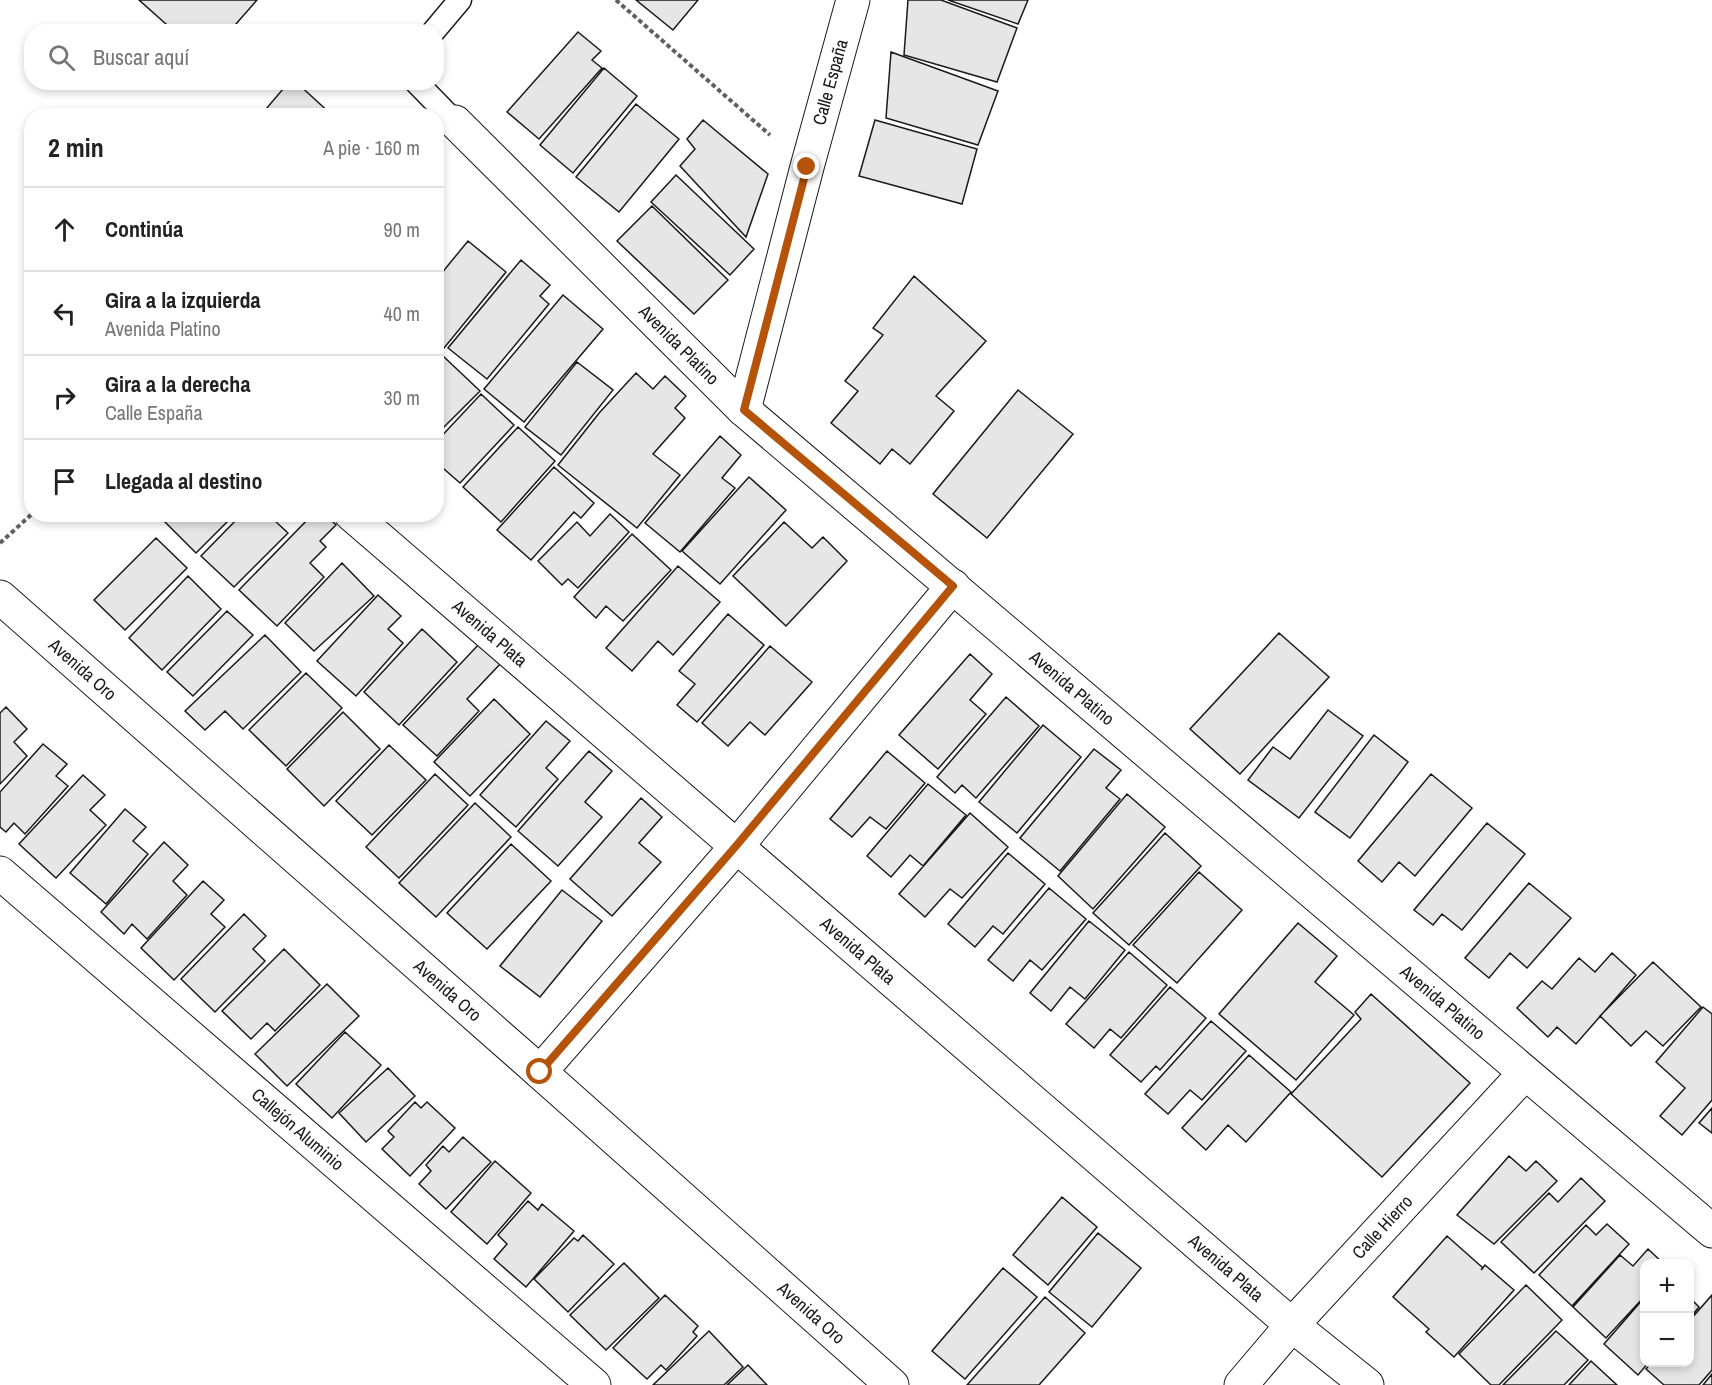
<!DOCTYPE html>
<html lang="es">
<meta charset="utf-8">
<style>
:root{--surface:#fff;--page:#f6f6f6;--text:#222;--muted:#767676;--line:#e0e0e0}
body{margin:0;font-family:"Archivo Narrow",sans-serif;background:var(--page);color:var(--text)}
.controls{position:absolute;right:18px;bottom:18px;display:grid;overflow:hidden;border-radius:12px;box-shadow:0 3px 9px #0003}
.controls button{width:54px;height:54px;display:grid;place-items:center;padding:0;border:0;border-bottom:2px solid var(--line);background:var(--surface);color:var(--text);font:30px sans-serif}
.stop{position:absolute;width:18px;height:18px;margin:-14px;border:4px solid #b45309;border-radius:50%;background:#fff}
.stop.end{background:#b45309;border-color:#fff;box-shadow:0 2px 6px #0008}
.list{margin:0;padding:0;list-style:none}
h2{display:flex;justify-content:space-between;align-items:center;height:78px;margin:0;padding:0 24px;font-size:26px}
h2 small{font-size:20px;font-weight:400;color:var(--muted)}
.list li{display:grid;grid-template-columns:39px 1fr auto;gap:18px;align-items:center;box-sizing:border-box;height:84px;padding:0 24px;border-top:2px solid var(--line)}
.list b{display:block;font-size:22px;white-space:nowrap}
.list p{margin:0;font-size:20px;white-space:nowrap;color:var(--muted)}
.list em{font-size:20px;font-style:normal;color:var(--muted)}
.icon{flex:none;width:33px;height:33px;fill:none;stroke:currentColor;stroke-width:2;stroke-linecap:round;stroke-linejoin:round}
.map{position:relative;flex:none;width:1712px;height:1385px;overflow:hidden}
.search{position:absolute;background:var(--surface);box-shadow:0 3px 9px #0003;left:24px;top:24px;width:420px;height:66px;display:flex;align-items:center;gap:15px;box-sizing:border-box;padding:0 21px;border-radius:24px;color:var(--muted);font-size:22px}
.panel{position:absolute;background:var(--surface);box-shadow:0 3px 9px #0003;left:24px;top:108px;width:420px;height:414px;border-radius:24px}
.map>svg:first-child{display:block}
.building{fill:#e6e6e6;stroke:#1a1a1a;stroke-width:1.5}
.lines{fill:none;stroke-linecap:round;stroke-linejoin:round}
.lane-casing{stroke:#1a1a1a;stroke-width:25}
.street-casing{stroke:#1a1a1a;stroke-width:35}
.path{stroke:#5f5f5f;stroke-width:4;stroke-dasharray:4.5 3;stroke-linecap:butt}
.lane{stroke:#fff;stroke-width:22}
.street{stroke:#fff;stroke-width:33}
.route{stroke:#b45309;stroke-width:8}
.labels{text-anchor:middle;stroke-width:4.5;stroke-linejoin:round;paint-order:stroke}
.street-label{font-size:18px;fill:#1a1a1a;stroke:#fff}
</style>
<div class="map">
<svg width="1712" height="1385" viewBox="0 0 1712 1385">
<rect width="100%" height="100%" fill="#fff"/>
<path class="building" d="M139 0H257L229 32H175Z
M636 0H698L673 30Z
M908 0H941L1017 28 997 82 904 55Z
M948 0H1028L1018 24Z
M578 32 601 51 592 60 602 68 539 139 507 112Z
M891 52 998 91 978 145 886 118Z
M604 68 637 96 573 173 540 145Z
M289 82H296L333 116H260Z
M636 104 679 139 619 212 576 177Z
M703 120 768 174 746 237 680 166 695 149 687 139Z
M875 120 977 149 962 204 859 176Z
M676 175 754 249 730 275 651 202Z
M652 206 728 280 694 314 617 241Z
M468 241 506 272 440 353 436 350V280Z
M521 260 550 285 540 296 549 304 487 379 448 348Z
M914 276 986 341 936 396 954 411 910 464 892 449 880 464 831 423 858 391 845 381 883 335 873 328Z
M563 295 603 329 524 422 484 389Z
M443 356 480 391 436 435V363Z
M577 362 613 390 561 455 525 427Z
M636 373 653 389 665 376 686 396 675 408 685 418 653 454 680 475 637 528 558 465 600 412Z
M1018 390 1073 434 987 538 933 494Z
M481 394 514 425 460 483 436 462V442Z
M518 427 555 461 501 522 463 487Z
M720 436 741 455 722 478 735 488 680 552 645 523Z
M554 467 594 503 581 518 574 512 531 560 497 530Z
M749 477 786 510 720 584 682 551Z
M165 514H235L196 553 161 518Z
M242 514H279L274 520 288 533 234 587 201 556Z
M313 514H325L336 525 320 541 326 547 310 563 324 577 277 626 239 590Z
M610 514 629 532 578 588 568 579 562 585 538 561 577 522 590 536Z
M784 522 812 548 823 537 847 561 786 626 733 576Z
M632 534 671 570 623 621 606 606 596 618 574 597Z
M156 538 187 568 125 630 94 600Z
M342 563 374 596 314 651 285 623Z
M678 566 720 602 673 655 658 641 632 671 606 648Z
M188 576 221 609 162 670 129 638Z
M378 595 401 616 388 629 403 643 356 696 317 661Z
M227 611 253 635 193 696 167 672Z
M728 614 764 645 697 722 677 705 695 684 679 671Z
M422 629 457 662 399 725 364 692Z
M1279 633 1329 677 1240 774 1190 729Z
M265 635 301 672 243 729 225 711 205 730 185 711Z
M480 643 502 662 467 699 479 711 437 756 403 725Z
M770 646 812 682 765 735 750 722 728 746 702 723Z
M970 654 992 674 970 700 986 714 938 769 899 735Z
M306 673 342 708 286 766 249 730Z
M1006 697 1039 726 976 798 962 785 955 793 937 777Z
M494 699 530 734 470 796 434 762Z
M6 707 27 729 14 742 27 756 0 784V713Z
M1328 710 1363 736 1299 818 1248 780 1273 747 1290 759Z
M343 712 380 749 324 806 287 769Z
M546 721 570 741 546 768 558 779 516 827 480 795Z
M1043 725 1081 757 1017 833 979 802Z
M1374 735 1408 762 1350 838 1315 812Z
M43 744 67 764 56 776 68 786 25 834 14 823 6 832 0 827V792Z
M389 745 426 780 372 835 336 801Z
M1094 749 1121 770 1106 788 1120 799 1060 871 1020 838Z
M589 751 612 771 585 802 602 817 558 866 518 831Z
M887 751 925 783 886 829 870 817 852 837 830 819Z
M435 774 468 805 399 878 366 847Z
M1431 774 1472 808 1415 876 1399 862 1382 882 1358 861Z
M83 775 105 795 90 810 106 825 56 878 19 844Z
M928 784 966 815 923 866 910 855 891 877 867 856Z
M1127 794 1165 827 1093 909 1058 876Z
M641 798 662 817 639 843 661 862 612 916 570 879Z
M475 803 511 837 436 917 399 883Z
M125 809 146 827 133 841 148 854 106 904 70 873Z
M970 813 1008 847 962 898 950 889 925 917 899 894Z
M1487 823 1525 854 1462 930 1442 914 1433 925 1414 910Z
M1165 833 1201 866 1129 945 1093 913Z
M164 842 188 865 173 881 187 895 147 939 132 924 124 934 101 912Z
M511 844 551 881 487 949 447 913Z
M1008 853 1045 884 1003 934 993 926 975 947 948 924Z
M1199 872 1242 910 1177 983 1133 945Z
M203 881 224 900 211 914 225 927 174 980 141 948Z
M1529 883 1571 918 1527 968 1510 953 1489 978 1465 958Z
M1049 888 1086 919 1042 970 1030 960 1013 981 988 960Z
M562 890 602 921 540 997 500 966Z
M244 914 266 936 253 949 265 961 215 1012 181 979Z
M1089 921 1125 950 1085 999 1070 987 1051 1011 1030 993Z
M1298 923 1337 956 1315 982 1354 1015 1296 1080 1219 1014Z
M284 949 320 985 275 1031 267 1023 251 1039 222 1011Z
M1129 952 1167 985 1121 1038 1110 1029 1094 1048 1066 1024Z
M1612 953 1636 975 1576 1044 1557 1027 1548 1037 1517 1008 1542 981 1552 989 1579 958 1595 972Z
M1653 962 1701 1007 1663 1046 1646 1031 1631 1046 1600 1016Z
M327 984 359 1016 287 1086 255 1054Z
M1170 987 1206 1018 1160 1070 1156 1066 1141 1082 1110 1055Z
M1371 994 1470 1083 1382 1177 1291 1094 1361 1019 1355 1012Z
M1703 1007 1712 1014V1100L1682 1135 1660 1116 1685 1088 1656 1062Z
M1211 1021 1246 1051 1202 1100 1190 1090 1168 1114 1145 1094Z
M345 1032 381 1065 332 1118 296 1084Z
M1249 1055 1291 1092 1246 1142 1228 1125 1206 1150 1182 1128Z
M388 1068 415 1096 366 1142 339 1113Z
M415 1102 421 1108 427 1102 455 1128 410 1176 382 1149 394 1137 388 1131Z
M1712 1108V1133L1699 1123Z
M463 1137 491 1162 446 1209 419 1184 431 1171 426 1165 443 1146 449 1152Z
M1509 1156 1526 1171 1536 1161 1557 1181 1494 1244 1457 1215Z
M495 1161 531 1193 487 1244 451 1212Z
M1581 1178 1605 1201 1534 1273 1501 1242 1549 1193 1558 1202Z
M1062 1197 1097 1227 1048 1285 1013 1255Z
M528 1201 538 1210 542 1204 574 1231 526 1287 494 1259 507 1244 498 1235Z
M1607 1224 1629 1244 1572 1306 1539 1275 1586 1225 1596 1235Z
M1098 1233 1141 1268 1092 1327 1049 1292Z
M583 1235 614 1264 568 1312 534 1279 574 1238 578 1241Z
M1447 1236 1483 1268 1481 1270 1485 1265 1514 1290 1454 1357 1426 1332 1429 1329 1393 1297Z
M1648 1249 1664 1264H1644V1297L1606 1338 1573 1307 1620 1255 1633 1266Z
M624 1263 659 1298 606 1350 570 1315Z
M1003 1268 1037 1297 965 1379 932 1351Z
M1526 1285 1562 1320 1499 1385H1491L1459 1354Z
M665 1295 698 1326 693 1332 697 1336 666 1370 661 1365 647 1379 613 1348Z
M1712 1295V1370L1699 1385H1664L1646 1369 1652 1362H1690V1320Z
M1045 1297 1085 1333 1039 1385H967Z
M1644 1298V1362H1649L1638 1375 1604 1344Z
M1690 1298 1699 1307 1690 1318Z
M709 1331 743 1367 724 1385H653Z
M1556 1331 1588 1360 1564 1385H1503Z
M1591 1361 1617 1385H1569Z
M748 1365 767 1385H727Z
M1712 1374V1385H1703Z"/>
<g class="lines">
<defs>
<path id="lane" d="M433 32 460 0
M416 82 455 122"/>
<g id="street">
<path id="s1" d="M455 122 744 410 1712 1231"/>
<path id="s2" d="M744 410 807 167 853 0"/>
<path id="s3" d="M351 514 1292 1325 1367 1385"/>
<path id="s4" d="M0 597 540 1072 892 1385"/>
<path id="s5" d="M0 873 594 1385"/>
<path d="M540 1072 736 847 953 586"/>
<path id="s6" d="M1241 1385 1292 1325 1525 1073"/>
</g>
</defs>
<use href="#lane" class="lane-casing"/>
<use href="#street" class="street-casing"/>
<path class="path" d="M616 0 770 135
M0 543 32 514"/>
<use href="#lane" class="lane"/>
<use href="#street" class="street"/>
</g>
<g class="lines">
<path class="route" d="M540 1072 736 846 953 586 744 410 807 167"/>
</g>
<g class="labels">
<g class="street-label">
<text dy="6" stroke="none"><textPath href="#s2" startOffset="339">Calle España</textPath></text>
<text dy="6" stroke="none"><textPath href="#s1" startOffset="316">Avenida Platino</textPath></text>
<text dy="6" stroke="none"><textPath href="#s3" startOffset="183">Avenida Plata</textPath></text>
<text dy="6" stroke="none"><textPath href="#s4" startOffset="110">Avenida Oro</textPath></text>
<text dy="6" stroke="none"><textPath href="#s1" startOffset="838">Avenida Platino</textPath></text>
<text dy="6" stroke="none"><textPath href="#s3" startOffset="669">Avenida Plata</textPath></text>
<text dy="6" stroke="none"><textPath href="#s4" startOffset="596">Avenida Oro</textPath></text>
<text dy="6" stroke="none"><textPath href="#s1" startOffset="1324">Avenida Platino</textPath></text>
<text dy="6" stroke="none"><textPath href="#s5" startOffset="393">Callejón Aluminio</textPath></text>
<text dy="6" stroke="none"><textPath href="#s6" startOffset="212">Calle Hierro</textPath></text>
<text dy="6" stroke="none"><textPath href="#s3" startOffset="1155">Avenida Plata</textPath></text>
<text dy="6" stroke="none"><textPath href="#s4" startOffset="1082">Avenida Oro</textPath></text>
</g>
</g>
</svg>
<div class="controls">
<button>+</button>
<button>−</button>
</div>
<div class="stop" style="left:540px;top:1072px"></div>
<div class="stop end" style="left:807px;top:167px"></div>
<div class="search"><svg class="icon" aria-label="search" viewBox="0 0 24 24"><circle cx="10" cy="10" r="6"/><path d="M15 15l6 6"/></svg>Buscar aquí</div>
<section class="panel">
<h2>2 min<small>A pie · 160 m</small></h2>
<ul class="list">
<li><svg class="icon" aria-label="ahead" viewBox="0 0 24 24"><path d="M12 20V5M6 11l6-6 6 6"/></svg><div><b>Continúa</b></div><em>90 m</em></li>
<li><svg class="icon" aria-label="left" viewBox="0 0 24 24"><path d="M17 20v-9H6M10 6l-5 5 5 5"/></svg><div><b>Gira a la izquierda</b><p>Avenida Platino</p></div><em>40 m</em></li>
<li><svg class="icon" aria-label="right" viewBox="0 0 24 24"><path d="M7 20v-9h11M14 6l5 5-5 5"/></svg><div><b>Gira a la derecha</b><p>Calle España</p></div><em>30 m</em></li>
<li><svg class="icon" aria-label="arrive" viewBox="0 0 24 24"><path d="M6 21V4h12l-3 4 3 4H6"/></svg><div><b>Llegada al destino</b></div></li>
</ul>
</section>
</div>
